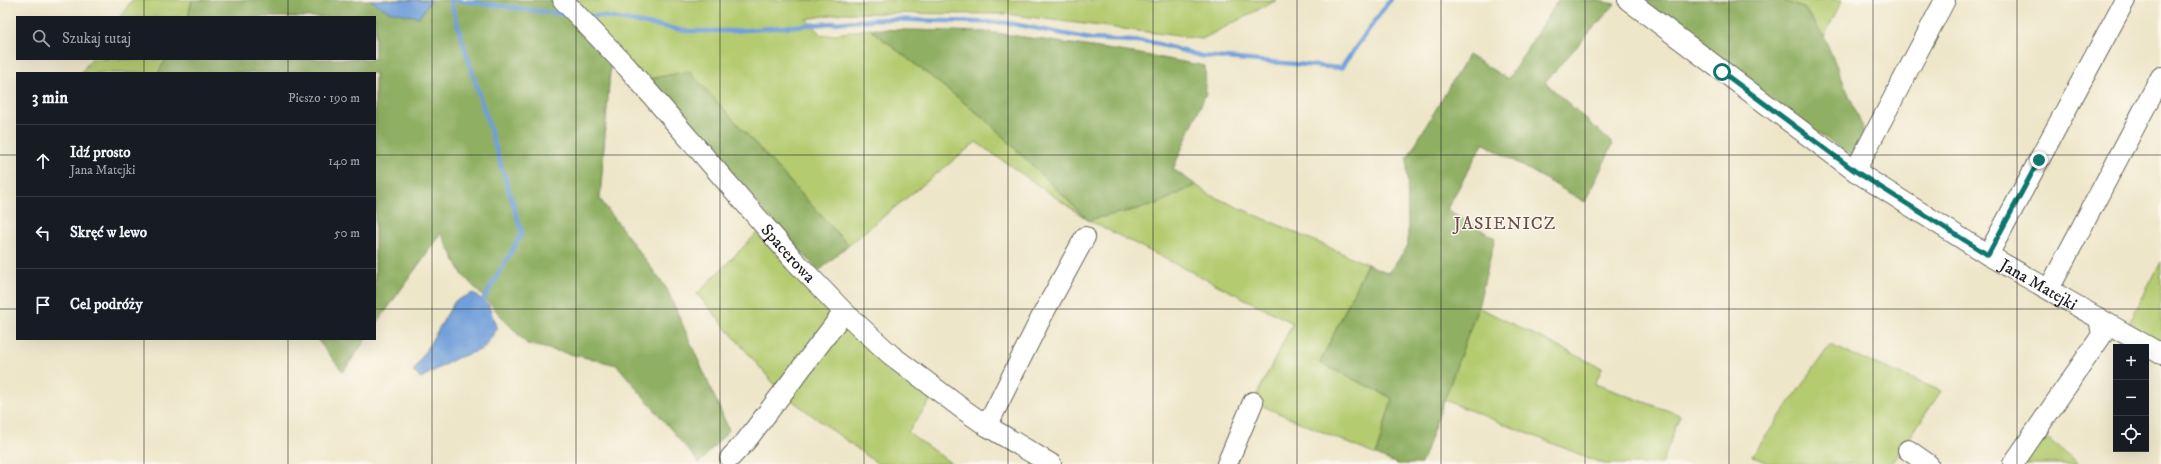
<!DOCTYPE html>
<html lang="pl">
<meta charset="utf-8">
<style>
:root{--surface:#171b24;--page:#242831;--text:#f1f3f6;--muted:#9ea1a6;--line:#363941}
body{margin:0;font-family:"IM FELL DW Pica",serif;background:var(--page);color:var(--text)}
.controls{position:absolute;right:12px;bottom:12px;display:grid;overflow:hidden;border-radius:0px;box-shadow:0 4px 16px #0002}
.controls button{width:36px;height:36px;display:grid;place-items:center;padding:0;border:0;border-bottom:1px solid var(--line);background:var(--surface);color:var(--text);font:20px sans-serif}
.stop{position:absolute;width:12px;height:12px;margin:-9px;border:3px solid #0f766e;border-radius:50%;background:#fff}
.stop.end{background:#0f766e;border-color:#fff;box-shadow:0 1px 4px #0008}
.list{margin:0;padding:0;list-style:none}
h2{display:flex;justify-content:space-between;align-items:center;height:52px;margin:0;padding:0 16px;font-size:17px}
h2 small{font-size:13px;font-weight:400;color:var(--muted)}
.list li{display:grid;grid-template-columns:26px 1fr auto;gap:12px;align-items:center;box-sizing:border-box;height:72px;padding:0 16px;border-top:1px solid var(--line)}
.list b{display:block;font-size:15px;white-space:nowrap}
.list p{margin:0;font-size:13px;white-space:nowrap;color:var(--muted)}
.list em{font-size:13px;font-style:normal;color:var(--muted)}
.icon{flex:none;width:22px;height:22px;fill:none;stroke:currentColor;stroke-width:2;stroke-linecap:round;stroke-linejoin:round}
.map{position:relative;flex:none;width:2161px;height:464px;overflow:hidden}
.search{position:absolute;background:var(--surface);box-shadow:0 4px 16px #0002;left:16px;top:16px;width:360px;height:44px;display:flex;align-items:center;gap:10px;box-sizing:border-box;padding:0 14px;border-radius:0px;color:var(--muted);font-size:15px}
.panel{position:absolute;background:var(--surface);box-shadow:0 4px 16px #0002;left:16px;top:72px;width:360px;height:268px;border-radius:0px}
.map>svg:first-child{display:block}
.green{fill:#b4cb70;stroke:#687446}
.forest{fill:#8faf62;stroke:#56663f}
.water{fill:#719fd9;stroke:#465e7a}
.lines{fill:none;stroke-linecap:round;stroke-linejoin:round}
.stream{stroke:#719fd9;stroke-width:4.5}
.minor-casing{stroke:#666359;stroke-width:22}
.minor{stroke:#fff;stroke-width:20}
.route{stroke:#0f766e;stroke-width:5}
.grid{fill:none;stroke:#1c1c1c;stroke-width:1;stroke-opacity:0.55}
.labels{text-anchor:middle;stroke-width:3;stroke-linejoin:round;paint-order:stroke}
.street-label{font-size:17px;fill:#1c1c1c;stroke:#fbf7ec}
.neighbourhood-label{font-size:18px;letter-spacing:1px;fill:#684b4a;stroke:#fbf7ec}
</style>
<div class="map">
<svg width="2161" height="464" viewBox="0 0 2161 464">
<rect width="100%" height="100%" fill="#fbf7ec"/>
<filter id="ink" filterUnits="userSpaceOnUse"><feTurbulence type="fractalNoise" baseFrequency=".025" numOctaves="2"/><feDisplacementMap in="SourceGraphic" scale="8" xChannelSelector="R" yChannelSelector="G"/><feConvolveMatrix kernelMatrix="1 2 1 2 8 2 1 2 1" color-interpolation-filters="sRGB"/></filter>
<filter id="wash" filterUnits="userSpaceOnUse"><feTurbulence type="fractalNoise" baseFrequency=".012" numOctaves="4" result="noise"/><feDisplacementMap in="SourceGraphic" scale="16" xChannelSelector="R" yChannelSelector="G"/><feGaussianBlur stdDeviation="0.9" result="paint"/><feColorMatrix in="noise" values="0 0 0 0 0 0 0 0 0 0 0 0 0 0 0 0 0 1.4 0 .05"/><feComposite in="paint" operator="in"/></filter>
<g filter="url(#wash)">
<rect width="100%" height="100%" fill="#eee6c9"/>
<path class="green" d="M132 0H192L188 17H120Z
M569 0H1277L1202 39 1006 14 842 13 806 19 822 36 870 29 985 119 1088 220 1155 205 1196 185 1210 195 1367 264 1320 363 1392 398 1376 455 1253 402 1293 323 1088 220 976 142 848 245 689 72 644 80Z
M1779 0H1842L1824 37 1804 8Z
M91 59H166L158 73H81Z
M757 233 832 312 935 394 908 432 952 464H878L782 393 697 294Z
M2161 262V343L2129 323Z
M1478 307 1602 368 1595 384 1680 415 1662 464H1604L1444 400Z
M1830 345 1941 391 1892 464H1771L1752 456Z
M2042 434 2079 464H2023Z"/>
<path class="forest" d="M192 0H554L611 59 600 199 667 289 729 430 699 463 617 365 527 344 462 274 441 233 375 326V73H158L166 59H375V17H188Z
M1558 0H1595L1615 4 1545 82 1613 144 1585 202 1483 143 1447 209 1495 238 1478 307 1421 464H1397L1376 455 1392 398 1320 363 1367 264 1388 273 1408 246 1407 158 1468 55 1508 79Z
M1643 0H1779L1804 8 1824 37 1862 125 1870 167 1801 122Z
M870 29 989 32 1140 54 1205 66 1206 93 1173 169 1196 185 1155 205 1088 220 985 119Z
M689 71 848 245 819 271 644 80Z
M317 339H366L343 372Z"/>
<path class="water" d="M370 0H431L419 17 388 11Z
M473 293 488 304 497 329 483 349 457 358 421 378 413 372 455 301Z"/>
<g class="lines">
<path class="stream" d="M450 0 522 233 483 300
M456 0 568 15
M587 16H601L688 31H734L883 19 1008 23 1090 39 1151 42 1201 56 1341 68 1390 0"/>
</g>
</g>
<g filter="url(#ink)">
<g class="lines">
<defs>
<g id="minor">
<path id="s1" d="M563 0 627 67 795 261 844 312 891 355 964 410 987 426 1051 464"/>
<path id="s2" d="M1628 0 1855 171 1988 255 2161 354"/>
<path d="M1855 171 1945 0"/>
<path d="M1988 255 2125 0"/>
<path d="M2049 289 2161 77"/>
<path d="M987 426 1043 314 1085 237"/>
<path d="M1908 450 1928 464"/>
<path d="M730 458 746 441 844 312"/>
<path d="M1227 464 1253 402"/>
<path d="M2013 464 2102 335 2099 318"/>
</g>
</defs>
<use href="#minor" class="minor-casing"/>
<use href="#minor" class="minor"/>
</g>
</g>
<g class="lines" filter="url(#ink)">
<path class="route" d="M1722 72 1855 171 1988 255 2039 160"/>
</g>
<path class="grid" d="M144 0V17M288 0V17M432 0V464M576 0V464M720 0V464M864 0V464M1008 0V464M1153 0V464M1297 0V464M1441 0V464M1585 0V464M1729 0V464M1873 0V464M2017 0V464M144 59V73M288 59V73M0 155H17M375 155H2161M0 309H17M375 309H2161M144 339V464M288 339V464"/>
<g class="labels">
<g class="street-label">
<text dy="6" stroke="none"><textPath href="#s1" startOffset="339">Spacerowa</textPath></text>
<text dy="6" stroke="none"><textPath href="#s2" startOffset="500">Jana Matejki</textPath></text>
</g>
<g class="neighbourhood-label">
<text x="1505" y="229">JASIENICZ</text>
</g>
</g>
</svg>
<div class="controls">
<button>+</button>
<button>−</button>
<button><svg class="icon" aria-label="locate" viewBox="0 0 24 24"><circle cx="12" cy="12" r="6"/><path d="M12 2v4M12 18v4M2 12h4M18 12h4"/></svg></button>
</div>
<div class="stop" style="left:1722px;top:72px"></div>
<div class="stop end" style="left:2039px;top:160px"></div>
<div class="search"><svg class="icon" aria-label="search" viewBox="0 0 24 24"><circle cx="10" cy="10" r="6"/><path d="M15 15l6 6"/></svg>Szukaj tutaj</div>
<section class="panel">
<h2>3 min<small>Pieszo · 190 m</small></h2>
<ul class="list">
<li><svg class="icon" aria-label="ahead" viewBox="0 0 24 24"><path d="M12 20V5M6 11l6-6 6 6"/></svg><div><b>Idź prosto</b><p>Jana Matejki</p></div><em>140 m</em></li>
<li><svg class="icon" aria-label="left" viewBox="0 0 24 24"><path d="M17 20v-9H6M10 6l-5 5 5 5"/></svg><div><b>Skręć w lewo</b></div><em>50 m</em></li>
<li><svg class="icon" aria-label="arrive" viewBox="0 0 24 24"><path d="M6 21V4h12l-3 4 3 4H6"/></svg><div><b>Cel podróży</b></div></li>
</ul>
</section>
</div>
